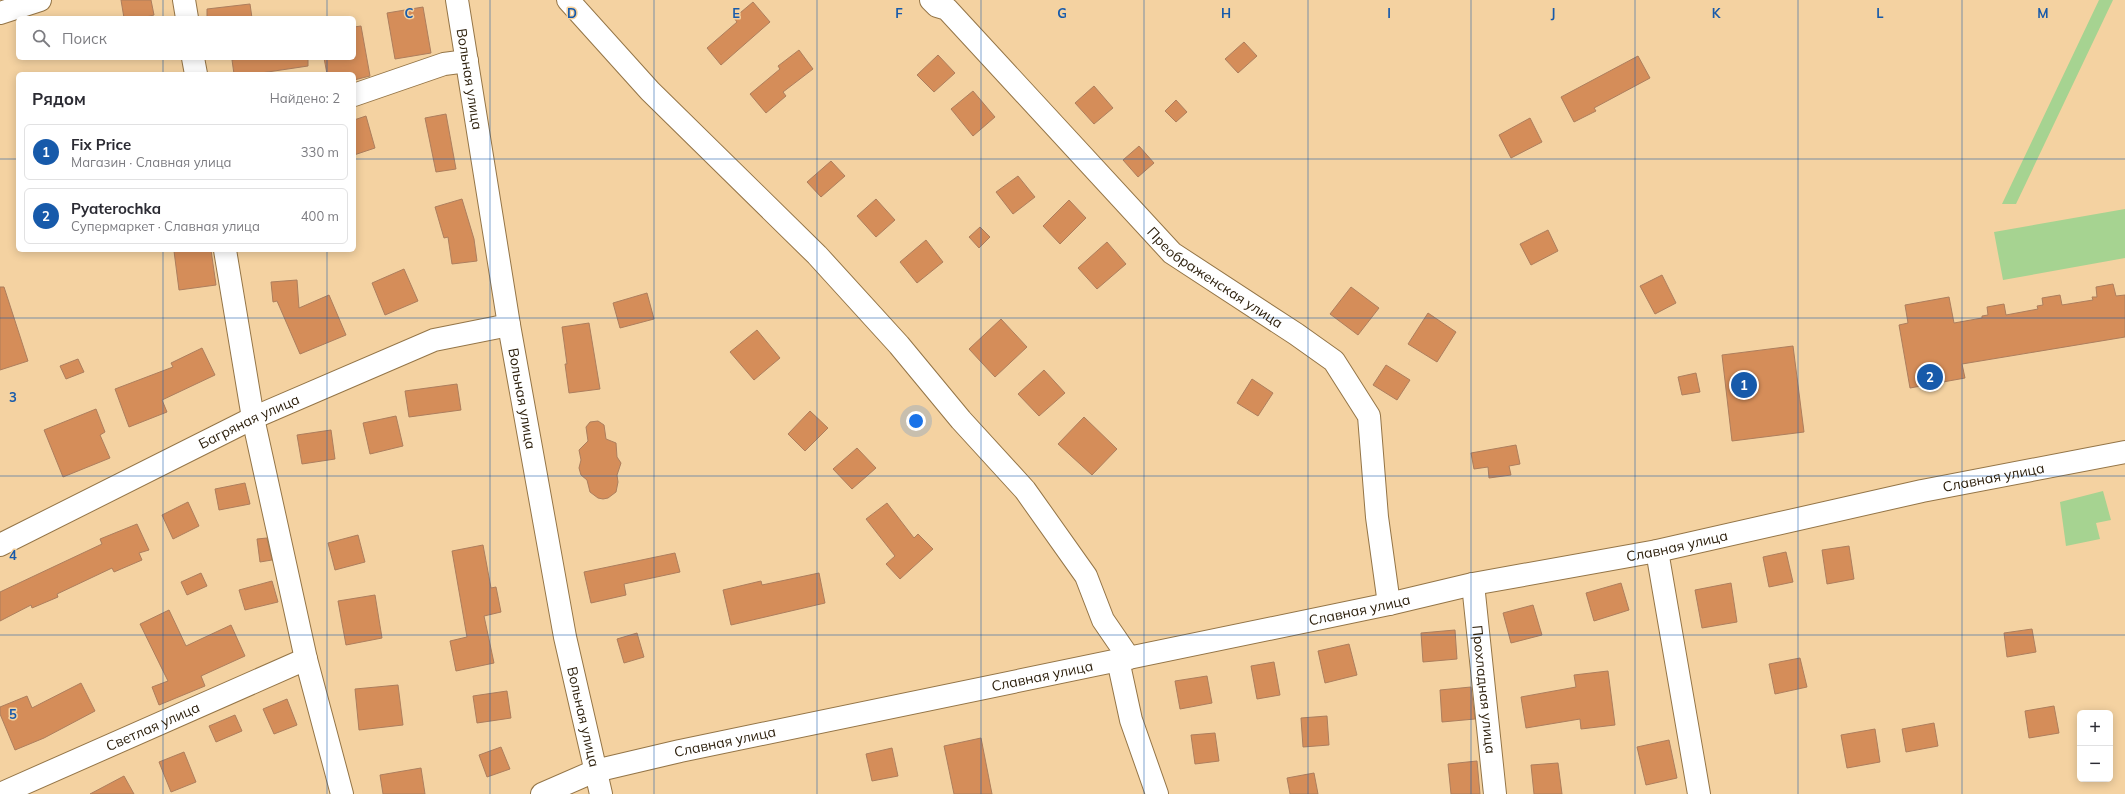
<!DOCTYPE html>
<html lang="ru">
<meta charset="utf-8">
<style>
:root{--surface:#fff;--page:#f7f7f7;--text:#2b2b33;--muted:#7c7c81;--line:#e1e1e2;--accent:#175aaa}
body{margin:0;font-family:Mulish,sans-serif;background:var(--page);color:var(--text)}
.controls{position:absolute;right:12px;bottom:12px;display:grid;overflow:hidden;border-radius:6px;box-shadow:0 2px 10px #0003}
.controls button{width:36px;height:36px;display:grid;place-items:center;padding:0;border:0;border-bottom:1px solid var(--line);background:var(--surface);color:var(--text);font:20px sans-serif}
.you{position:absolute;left:916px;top:421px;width:14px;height:14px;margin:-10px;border:3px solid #fff;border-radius:50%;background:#1a73e8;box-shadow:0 0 0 6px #1a73e833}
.badge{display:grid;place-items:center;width:26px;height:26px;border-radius:50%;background:var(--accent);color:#fff;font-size:13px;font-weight:700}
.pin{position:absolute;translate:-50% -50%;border:2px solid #fff;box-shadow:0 1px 4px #0006}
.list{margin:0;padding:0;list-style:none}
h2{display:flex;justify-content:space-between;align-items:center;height:52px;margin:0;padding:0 16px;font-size:17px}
h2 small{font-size:13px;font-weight:400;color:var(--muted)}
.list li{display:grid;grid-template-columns:26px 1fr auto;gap:12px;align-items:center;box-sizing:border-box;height:56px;margin:0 8px 8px;padding:0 8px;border:1px solid var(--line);border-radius:6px}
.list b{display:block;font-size:15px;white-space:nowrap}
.list p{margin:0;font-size:13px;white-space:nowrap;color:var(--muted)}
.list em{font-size:13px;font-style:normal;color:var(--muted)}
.icon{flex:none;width:22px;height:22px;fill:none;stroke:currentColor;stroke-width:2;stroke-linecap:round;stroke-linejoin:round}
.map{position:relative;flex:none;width:2125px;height:794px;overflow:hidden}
.search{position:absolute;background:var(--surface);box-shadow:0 2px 10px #0003;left:16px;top:16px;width:340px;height:44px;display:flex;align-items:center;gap:10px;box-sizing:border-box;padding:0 14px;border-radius:6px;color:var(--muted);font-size:15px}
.panel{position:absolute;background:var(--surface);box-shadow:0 2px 10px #0003;left:16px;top:72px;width:340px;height:180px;border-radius:6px}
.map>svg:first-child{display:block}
.green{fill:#a6d391}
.building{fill:#d58d59;stroke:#ad7e5d}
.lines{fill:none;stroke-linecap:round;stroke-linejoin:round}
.minor-casing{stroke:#947547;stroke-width:24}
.minor{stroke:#fff;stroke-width:22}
.grid{fill:none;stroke:#175aaa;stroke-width:1;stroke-opacity:0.55}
.labels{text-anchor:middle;stroke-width:3;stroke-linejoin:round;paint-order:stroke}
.street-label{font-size:14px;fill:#2d200d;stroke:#f4d2a1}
.grid-label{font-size:13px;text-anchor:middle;font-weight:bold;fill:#175aaa;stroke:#f4d2a1;stroke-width:3;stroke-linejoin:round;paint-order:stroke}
</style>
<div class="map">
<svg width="2125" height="794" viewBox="0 0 2125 794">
<rect width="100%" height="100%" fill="#f4d2a1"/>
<path class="green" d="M2099 0H2113L2016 204H2002Z
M2125 209V258L2003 280 1994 232Z
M2103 491 2111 520 2096 523 2100 539 2066 546 2060 502Z"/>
<path class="building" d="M121 0H151L154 15 142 18H124Z
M753 2 770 22 721 65 707 48 737 22 734 18Z
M250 4 252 18H207V9Z
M423 7 431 53 395 59 387 13Z
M361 26 370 76 354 80V74H327L324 58H354V27Z
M1244 42 1257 56 1238 73 1225 59Z
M799 50 813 69 783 92 786 96 766 113 750 94 780 69 778 66Z
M938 55 955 73 934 92 917 75Z
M1638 56 1650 78 1594 108 1596 111 1574 122 1561 97Z
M244 58H308V66L254 74H234L232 60Z
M1094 86 1113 108 1094 124 1075 103Z
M973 91 995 117 973 136 951 109Z
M1176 100 1187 112 1176 122 1165 111Z
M446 114 456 169 436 172 425 118Z
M366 116 375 148 354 155V120Z
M1530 118 1542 142 1511 158 1499 135Z
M1139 146 1154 163 1138 177 1123 160Z
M831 161 845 176 821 197 807 182Z
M1018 176 1035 197 1013 214 996 192Z
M462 199 474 239 477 261 452 264 448 237 444 238 435 207Z
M876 199 895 220 876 237 857 216Z
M1069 200 1086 218 1060 244 1043 226Z
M980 227 990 237 979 248 969 237Z
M1548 230 1558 251 1531 265 1520 244Z
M926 240 943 262 917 283 900 262Z
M1107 242 1126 264 1097 289 1078 268Z
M182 250H211L216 285 179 290 174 251Z
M404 269 418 301 385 315 372 283Z
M1662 275 1676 303 1655 314 1640 286Z
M297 280 299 308 329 295 346 335 300 354 277 301 273 302 271 282Z
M2113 284 2116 296 2125 295V337L1962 364 1965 378 1910 388 1899 325 1908 323 1905 305 1949 297 1954 323 1982 318V316L1988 315 1987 307 2004 304 2006 315 2038 309 2037 306 2043 305 2042 298 2060 295 2062 305 2093 300 2092 297H2097L2096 287Z
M0 287H4L28 361 0 370Z
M1351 287 1379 308 1358 335 1330 314Z
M647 293 654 319 620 328 613 303Z
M1428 313 1456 332 1437 362 1408 344Z
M1001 319 1027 347 995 377 969 349Z
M589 323 600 389 569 393 565 364H567L562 327Z
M757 330 780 358 754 380 730 352Z
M1793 346 1804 432 1732 441 1722 355Z
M202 348 215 375 162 400 167 412 129 427 115 389 173 367 171 363Z
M78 359 84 372 66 379 60 366Z
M1386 365 1410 380 1397 400 1373 385Z
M1044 370 1065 393 1039 416 1018 394Z
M1696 373 1700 392 1682 395 1678 377Z
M1252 379 1273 393 1258 416 1237 403Z
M457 384 461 410 409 417 405 391Z
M96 409 105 432 100 435 110 458 63 477 44 430Z
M810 411 828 428 805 451 788 434Z
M396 416 403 446 370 454 363 423Z
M1084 417 1117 449 1092 475 1058 444Z
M598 421 604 425 606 439 616 443 617 457 621 463 617 475 618 482 616 492 608 498 603 499 598 498 590 492 587 480 581 475 579 468 581 460 579 450 588 441 586 427 590 422Z
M331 430 335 459 302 464 297 435Z
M1516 445 1520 464 1509 466 1511 475 1489 478 1488 467 1474 469 1471 453Z
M857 448 876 468 852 489 833 469Z
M245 483 250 504 219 510 215 489Z
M188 502 199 526 173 539 162 515Z
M887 503 914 538 918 534 933 549 900 579 886 564 895 556 866 519Z
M137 524 149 550 139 553 142 560 114 572 112 568 57 594 58 597 32 608 31 605 0 621V592L102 544 100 539Z
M358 535 365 562 335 570 328 543Z
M267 538 272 560 260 562 257 539Z
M483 545 491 588 496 587 501 612 484 616 494 663 456 671 450 641 467 637 452 551Z
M1849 546 1854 579 1827 584 1822 550Z
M1786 552 1793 582 1769 587 1763 557Z
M675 553 680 572 624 584 626 595 591 603 584 572Z
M201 573 207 586 187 595 181 582Z
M819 573 825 603 731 625 723 590 761 581 762 585Z
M272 581 278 602 245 610 239 590Z
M1621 583 1629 610 1594 621 1586 593Z
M1731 583 1737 622 1702 628 1695 590Z
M375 595 382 638 346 645 338 601Z
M1533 605 1542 635 1511 643 1503 613Z
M169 610 186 646 231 625 245 656 201 676 205 686 159 705 152 687 168 681 140 624Z
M2032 629 2036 652 2007 657 2004 633Z
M1455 630 1457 659 1423 662 1421 633Z
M637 633 644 657 624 663 617 639Z
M1349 644 1357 675 1325 683 1318 651Z
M1800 658 1807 687 1775 694 1769 664Z
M1274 662 1280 695 1257 699 1251 666Z
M1608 671 1615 725 1581 729 1580 719 1526 728 1521 697 1576 687 1574 675Z
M1207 676 1212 703 1180 709 1175 681Z
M81 683 95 711 44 738 15 750 0 714V707L27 696 32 708Z
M398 685 403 725 359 730 355 689Z
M1471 687 1475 719 1442 722 1440 690Z
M507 691 511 718 477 723 473 696Z
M287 699 297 725 274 734 263 709Z
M2054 706 2059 733 2029 738 2025 711Z
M235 715 242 731 216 742 209 726Z
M1327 716 1329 745 1303 747 1301 718Z
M1934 723 1938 746 1906 752 1902 729Z
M1875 729 1880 762 1847 768 1841 735Z
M1215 733 1219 761 1195 764 1191 735Z
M981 738 992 794H954L944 746Z
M1669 740 1677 778 1646 785 1637 747Z
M501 747 510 769 487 777 479 755Z
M892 748 898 776 872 781 866 754Z
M184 752 196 782 171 792 159 762Z
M1477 761 1480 794H1451L1448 764Z
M1558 763 1562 794H1534L1531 765Z
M421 768 425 794H383L380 775Z
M1314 773 1318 794H1290L1287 778Z
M124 776 134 794H90Z"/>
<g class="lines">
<defs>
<g id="minor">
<path d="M184 0 187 18"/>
<path id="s1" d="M457 0 509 325 565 637 601 794"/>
<path d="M568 0 650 91 817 255 899 345 961 420 1025 490 1086 576 1103 620 1129 658"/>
<path id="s2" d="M931 0 937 6 947 9 1172 253 1296 334 1334 361 1369 416 1377 517 1389 604"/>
<path d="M0 13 40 0"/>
<path d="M193 58 196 74"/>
<path d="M354 95 444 64 467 61"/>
<path d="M225 250 253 418 306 659 342 794"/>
<path id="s3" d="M0 545 253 418 434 340 509 325"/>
<path d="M1657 551 1699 794"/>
<path id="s4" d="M1473 584 1495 794"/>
<path d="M1118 660 1131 720 1157 794"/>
<path id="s5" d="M0 794 306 659"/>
<path id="s6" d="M542 794 595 771 680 751 1389 604 1473 584 1657 551 1922 491 2125 452"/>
</g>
</defs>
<use href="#minor" class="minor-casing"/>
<use href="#minor" class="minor"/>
</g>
<path class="grid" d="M163 0V18M327 0V18M490 0V794M654 0V794M817 0V794M981 0V794M1144 0V794M1308 0V794M1471 0V794M1635 0V794M1798 0V794M1962 0V794M163 58V74M327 58V74M0 159H18M354 159H2125M163 250V794M327 250V794M0 318H2125M0 476H2125M0 635H2125"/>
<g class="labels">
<g class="street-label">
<text dy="5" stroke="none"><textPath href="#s1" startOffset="80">Вольная улица</textPath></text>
<text dy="5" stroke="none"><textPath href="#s2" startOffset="400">Преображенская улица</textPath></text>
<text dy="5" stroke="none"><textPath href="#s1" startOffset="404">Вольная улица</textPath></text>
<text dy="5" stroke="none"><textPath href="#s3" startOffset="278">Багряная улица</textPath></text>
<text dy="5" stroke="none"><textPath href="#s6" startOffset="1487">Славная улица</textPath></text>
<text dy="5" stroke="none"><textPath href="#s6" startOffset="1163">Славная улица</textPath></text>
<text dy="5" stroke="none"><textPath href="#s6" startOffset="839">Славная улица</textPath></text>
<text dy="5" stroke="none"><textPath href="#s6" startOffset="515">Славная улица</textPath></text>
<text dy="5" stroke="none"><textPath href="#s4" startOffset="106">Прохладная улица</textPath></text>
<text dy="5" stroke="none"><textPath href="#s1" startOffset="728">Вольная улица</textPath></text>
<text dy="5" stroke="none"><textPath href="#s5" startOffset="167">Светлая улица</textPath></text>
<text dy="5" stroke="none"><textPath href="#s6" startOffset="191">Славная улица</textPath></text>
</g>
</g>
<g class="grid-label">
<text x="409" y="18">C</text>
<text x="572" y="18">D</text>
<text x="736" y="18">E</text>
<text x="899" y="18">F</text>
<text x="1062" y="18">G</text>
<text x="1226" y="18">H</text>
<text x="1389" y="18">I</text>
<text x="1553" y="18">J</text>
<text x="1716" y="18">K</text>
<text x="1880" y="18">L</text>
<text x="2043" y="18">M</text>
<text x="13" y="402">3</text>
<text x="13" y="560">4</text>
<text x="13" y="719">5</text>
</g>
</svg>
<div class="controls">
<button>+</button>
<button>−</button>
</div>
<div class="you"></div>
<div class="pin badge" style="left:1744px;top:385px">1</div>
<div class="pin badge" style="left:1930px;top:377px">2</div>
<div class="search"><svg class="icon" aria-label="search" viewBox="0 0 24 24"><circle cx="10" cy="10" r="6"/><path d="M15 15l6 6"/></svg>Поиск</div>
<section class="panel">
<h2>Рядом<small>Найдено: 2</small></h2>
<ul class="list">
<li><span class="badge">1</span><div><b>Fix Price</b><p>Магазин · Славная улица</p></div><em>330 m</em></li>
<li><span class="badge">2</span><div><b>Pyaterochka</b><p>Супермаркет · Славная улица</p></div><em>400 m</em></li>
</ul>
</section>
</div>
